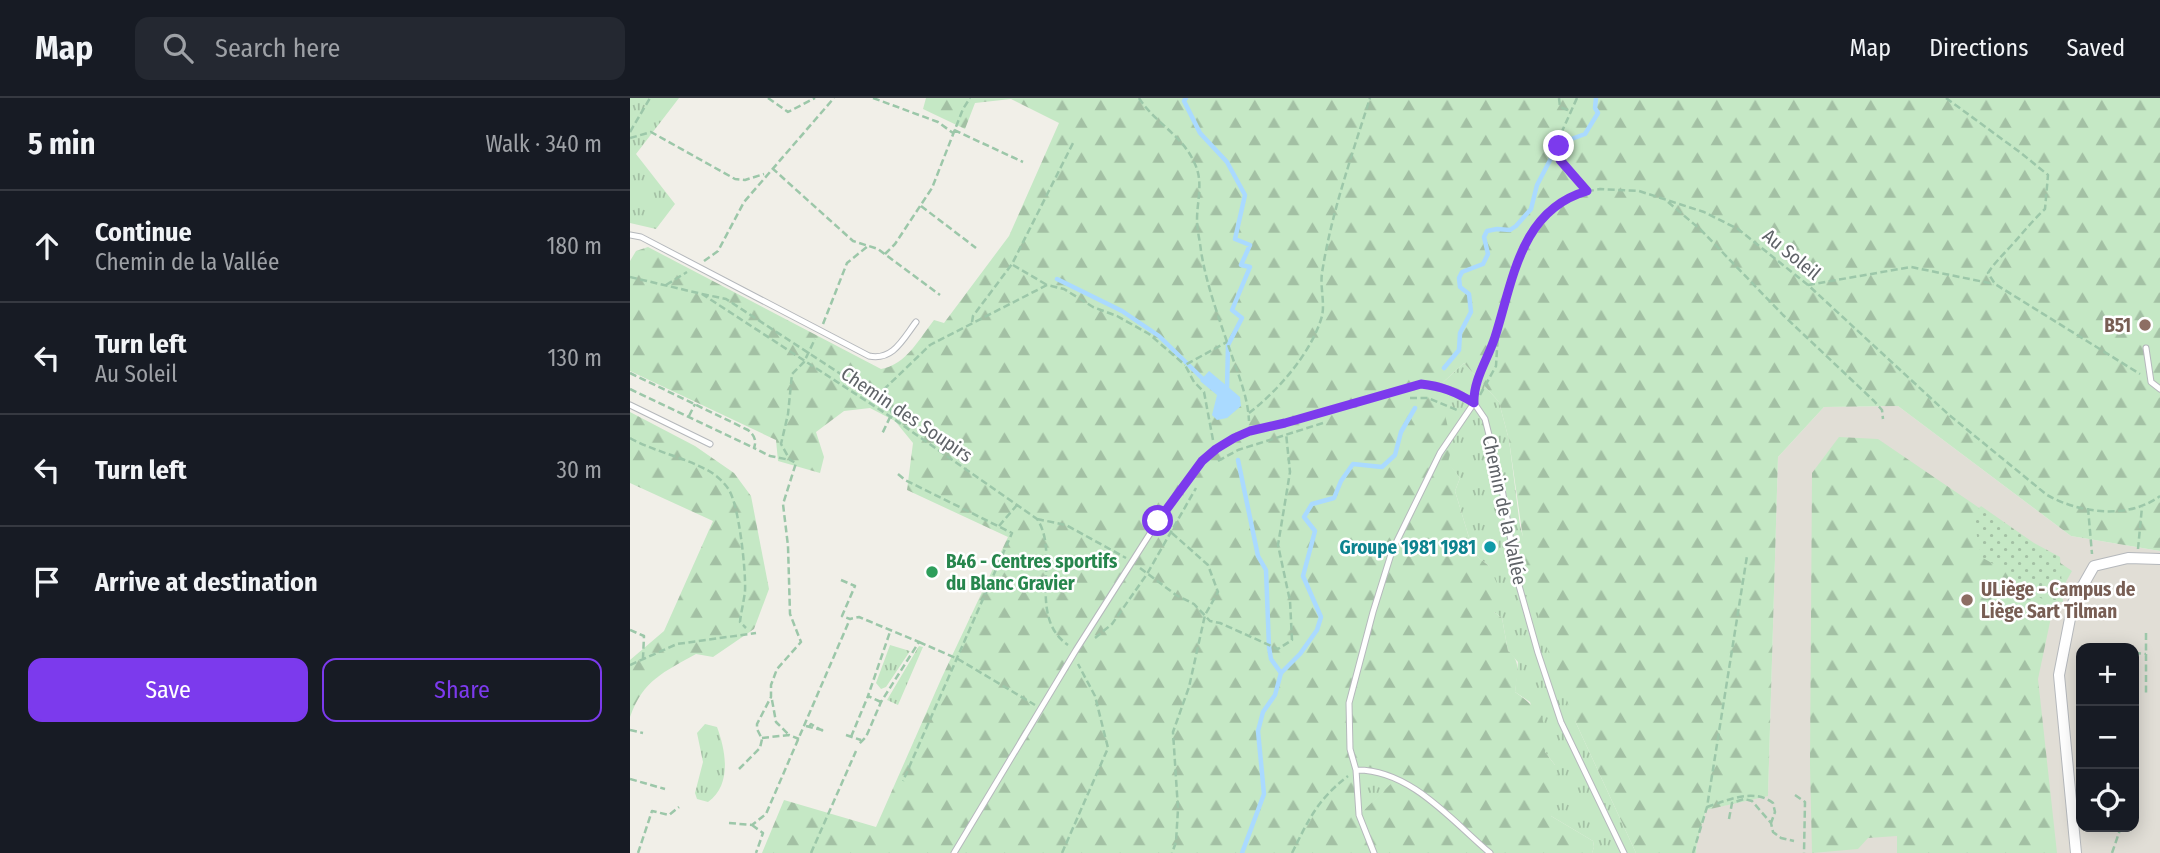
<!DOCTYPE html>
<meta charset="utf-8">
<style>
:root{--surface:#171b24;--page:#242831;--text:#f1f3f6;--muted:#9ea1a6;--line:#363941;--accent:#7c3aed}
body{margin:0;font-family:"Fira Sans Condensed",sans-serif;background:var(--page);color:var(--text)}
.controls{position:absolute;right:21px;bottom:21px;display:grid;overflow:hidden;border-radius:14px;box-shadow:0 4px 18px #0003}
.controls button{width:63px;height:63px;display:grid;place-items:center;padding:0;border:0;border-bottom:2px solid var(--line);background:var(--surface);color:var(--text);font:35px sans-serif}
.stop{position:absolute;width:21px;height:21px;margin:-16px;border:5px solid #7c3aed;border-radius:50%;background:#fff}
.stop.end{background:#7c3aed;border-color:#fff;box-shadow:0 2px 7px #0008}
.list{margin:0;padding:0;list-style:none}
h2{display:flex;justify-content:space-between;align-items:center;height:91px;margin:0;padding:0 28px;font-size:30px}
h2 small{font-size:23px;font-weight:400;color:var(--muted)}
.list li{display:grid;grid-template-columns:46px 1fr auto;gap:21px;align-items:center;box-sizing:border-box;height:112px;padding:0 28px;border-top:2px solid var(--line)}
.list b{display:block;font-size:26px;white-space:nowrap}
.list p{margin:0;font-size:23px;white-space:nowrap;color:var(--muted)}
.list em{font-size:23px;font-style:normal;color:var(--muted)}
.actions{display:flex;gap:14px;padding:21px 28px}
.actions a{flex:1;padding:16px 0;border:2px solid var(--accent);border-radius:14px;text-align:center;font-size:24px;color:var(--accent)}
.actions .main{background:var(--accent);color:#fff}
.icon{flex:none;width:38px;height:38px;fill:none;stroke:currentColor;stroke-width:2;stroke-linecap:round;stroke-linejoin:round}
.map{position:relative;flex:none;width:1530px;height:755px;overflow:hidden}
header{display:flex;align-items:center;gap:42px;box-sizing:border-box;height:98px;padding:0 35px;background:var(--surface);border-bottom:2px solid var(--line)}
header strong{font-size:33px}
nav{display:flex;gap:38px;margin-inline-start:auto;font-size:24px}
.search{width:490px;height:63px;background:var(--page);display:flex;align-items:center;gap:18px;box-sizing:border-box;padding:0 24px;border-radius:14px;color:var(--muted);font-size:26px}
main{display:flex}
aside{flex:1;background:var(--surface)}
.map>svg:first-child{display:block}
.education{fill:#e1ded6;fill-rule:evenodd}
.grass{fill:url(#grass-tufts)}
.forest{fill:url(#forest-firs);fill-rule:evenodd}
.garden{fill:url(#garden-dots)}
.water{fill:#aadaff}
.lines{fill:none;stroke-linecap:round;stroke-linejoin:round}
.stream{stroke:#aadaff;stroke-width:4.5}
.lane-casing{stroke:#b5b8bc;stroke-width:7}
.street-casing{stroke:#b5b8bc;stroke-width:12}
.path{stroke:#9cc7a9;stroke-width:2.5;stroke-dasharray:7 3.5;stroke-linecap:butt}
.lane{stroke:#fff;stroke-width:5}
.street{stroke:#fff;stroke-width:10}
.route{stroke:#7c3aed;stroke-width:9}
.education-dot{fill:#8d6e63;stroke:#fff;stroke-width:2.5}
.culture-dot{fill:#0f9aa8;stroke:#fff;stroke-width:2.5}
.leisure-dot{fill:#2e9e5b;stroke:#fff;stroke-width:2.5}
.labels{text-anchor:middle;stroke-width:5;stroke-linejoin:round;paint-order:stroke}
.street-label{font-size:19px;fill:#5f6368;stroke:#fff}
.education-label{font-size:19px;font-weight:bold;fill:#785e54;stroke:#fff;text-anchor:end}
.culture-label{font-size:19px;font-weight:bold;fill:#0d838f;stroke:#fff;text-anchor:end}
.leisure-label{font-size:19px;font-weight:bold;fill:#27864d;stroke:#fff;text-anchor:start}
</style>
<header>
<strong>Map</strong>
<div class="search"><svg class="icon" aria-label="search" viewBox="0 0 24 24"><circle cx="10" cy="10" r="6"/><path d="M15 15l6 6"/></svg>Search here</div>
<nav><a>Map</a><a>Directions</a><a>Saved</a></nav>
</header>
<main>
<aside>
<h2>5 min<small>Walk · 340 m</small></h2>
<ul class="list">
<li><svg class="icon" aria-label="ahead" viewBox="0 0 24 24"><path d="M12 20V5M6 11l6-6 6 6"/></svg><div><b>Continue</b><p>Chemin de la Vallée</p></div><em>180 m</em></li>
<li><svg class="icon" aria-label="left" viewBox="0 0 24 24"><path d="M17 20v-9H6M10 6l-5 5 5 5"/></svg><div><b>Turn left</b><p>Au Soleil</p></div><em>130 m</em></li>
<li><svg class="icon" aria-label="left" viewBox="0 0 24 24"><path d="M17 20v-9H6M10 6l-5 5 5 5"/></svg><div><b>Turn left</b></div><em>30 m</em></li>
<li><svg class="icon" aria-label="arrive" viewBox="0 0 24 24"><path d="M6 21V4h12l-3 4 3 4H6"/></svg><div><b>Arrive at destination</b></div></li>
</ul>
<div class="actions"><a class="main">Save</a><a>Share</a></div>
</aside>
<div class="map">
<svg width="1530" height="755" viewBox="0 0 1530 755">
<defs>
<pattern id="grass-tufts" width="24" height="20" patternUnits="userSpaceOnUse" patternTransform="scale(1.75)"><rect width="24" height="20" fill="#c5e8c5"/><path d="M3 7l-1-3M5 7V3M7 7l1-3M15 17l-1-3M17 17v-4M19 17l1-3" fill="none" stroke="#a3c0a4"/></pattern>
<pattern id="forest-firs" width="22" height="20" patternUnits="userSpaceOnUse" patternTransform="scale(1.75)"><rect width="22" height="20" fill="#c5e8c5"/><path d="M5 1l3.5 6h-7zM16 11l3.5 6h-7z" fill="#a3c0a4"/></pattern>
<pattern id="garden-dots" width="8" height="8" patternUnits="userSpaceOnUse" patternTransform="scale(1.75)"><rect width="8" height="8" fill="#c5e8c5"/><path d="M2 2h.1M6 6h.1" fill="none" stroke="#a3c0a4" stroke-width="1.8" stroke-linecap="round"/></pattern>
</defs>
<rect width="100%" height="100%" fill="#f1efe8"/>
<path class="education" d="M1268 308 1441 438 1530 453V755H1066L1067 744 1076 712 1138 697 1148 359 1194 309ZM1451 550H1504V729H1451Z"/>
<path class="grass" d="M0 0H49L6 56 45 106 26 131 0 125Z
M834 265 869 304 879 342 890 428 946 625 1006 755H962L964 749 963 743 921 718 925 667 915 654 900 604 885 594 888 564 878 553 872 520 864 514 859 468 844 456 825 393 830 380 817 364 809 288Z
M260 547 280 553 256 589 251 591 246 585Z
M289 548 293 549 268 607 257 602Z
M75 626 87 629C96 653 102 687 78 704L67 701 65 695 73 664 67 635Z
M726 672 767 681 729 717Z"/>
<path class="forest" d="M296 0H1530V453L1441 438 1268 308 1194 309 1148 359 1138 698 1076 712 1067 744 1066 755H1006L946 625 920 560 899 483 879 342 869 304 834 265 809 288 822 349 818 364 830 380 825 393 844 456 859 468 871 494 864 504V514L872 520 878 553C892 563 887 578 885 594 906 608 923 628 915 654L925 667 932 696 921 718 963 743 964 749 962 755H132L154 702 246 729 312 579 378 439 277 392 283 345 265 323 240 310 214 313 186 334 194 359 190 375 148 363 146 342 0 273V163L6 153 18 149 251 271C276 267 289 241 304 222L314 225 379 138 429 25 381 1 345 5 335 31 293 11ZM727 672 766 681 730 716Z
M0 314 65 348 104 375 121 398 139 491 124 531 83 559 66 556C34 574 13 582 0 619V562L34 533 83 423 0 385Z
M1209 339 1248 341 1442 473 1424 505 1408 581 1427 755H1267V738L1238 740 1228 751 1182 755 1180 667 1182 375Z"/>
<path class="garden" d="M1351 408 1404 445 1430 459 1433 504 1417 503 1390 490 1378 474 1351 459 1346 433 1339 422Z"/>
<path class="water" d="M579 273 610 299 611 308 597 320 587 322 582 317 587 297 570 283Z"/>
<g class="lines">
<path class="stream" d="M556 0 554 3 570 35 597 64 615 97 605 141 620 147 611 167 620 169 602 212 612 220 598 247 597 290
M427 181 492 213 529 238 575 283
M814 270 829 252 830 235 841 214 839 196 830 189 829 180 832 174 853 166 858 156 854 139 857 133 867 131 880 132 886 128 901 111 907 87 927 49 936 43 955 36 968 15 965 10 966 0
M608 362 628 458 636 472 639 549 641 561 651 575
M612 755 634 696 628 633 633 614 645 597 651 575 670 556 687 532 691 519 673 478 685 433 674 419 682 406 704 400 711 383 723 366 752 369 765 357 771 334 785 310"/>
<defs>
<path id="lane" d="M0 137 11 139 239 258C263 263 273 241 286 224
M1516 250 1521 284 1530 291
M0 307 80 346
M726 672C780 671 822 723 860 755
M324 755 446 552 528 423 572 364 586 351 620 333 655 325 791 286 809 288 827 294 844 305 855 321 871 385 888 484 908 555 931 624 994 755
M744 755 729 717 726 672 720 651 719 605 743 514 762 453 810 355 844 305"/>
<path id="street" d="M1446 755 1429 577 1443 505 1464 468 1498 460 1530 461"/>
</defs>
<use href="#lane" class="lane-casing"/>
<use href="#street" class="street-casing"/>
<path class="path" d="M138 0 158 14 185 0
M243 0 308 24 323 35
M509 0C524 24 552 37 564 64 574 83 567 102 567 122 567 132 570 143 571 153 577 190 591 226 603 261 610 281 618 301 619 323
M929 0 930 9 938 12
M947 0 929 40 930 62 957 93
M1316 0 1391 55 1418 77 1415 111C1402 123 1392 136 1380 149 1372 158 1365 164 1358 175L1365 186 1510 276
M324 32 393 64
M0 34 20 0
M0 40 21 34 105 81 115 82 134 76
M142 70 223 143 248 151 310 197
M1038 104 1071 132 1153 217 1244 303 1252 312 1253 321
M291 108 346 150
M255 156 265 146 302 90 333 11 340 0
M74 163 88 153 114 104 204 0
M383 167 417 187
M0 179 72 196 261 319 407 421C431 456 396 518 438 547
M36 187 57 174
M1178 187 1281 169 1364 186
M72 196 96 201 258 307 262 315 252 336
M342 224 343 218 382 166 443 45
M193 226 217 165 238 148
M0 275 118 332C124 337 127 342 124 350L140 358 160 362
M0 291 124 350
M843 294 866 237 886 165 902 131 931 105 948 95 970 91 1009 93 1074 114 1108 131 1178 187 1318 316 1417 397C1449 415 1498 422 1530 398
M850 297 866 268 868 234
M246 299 300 247 417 187 434 191 463 209 487 218 519 236 555 267
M780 300H798L827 312
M619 315C648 293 682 254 692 218 695 205 690 189 692 175 701 116 722 57 740 0
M59 318 65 306
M0 340C25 354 54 359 79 373 86 377 95 385 99 392 109 408 116 472 115 493 114 503 111 514 110 524L116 530
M583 342 574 294 564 284 555 267 597 244
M588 363 608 352 693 325
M268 376 275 382 382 435 273 683
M1458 410 1462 456
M407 421 436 427 496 460
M369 428 387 407
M534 428 578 467 588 494 575 517 559 589 543 634 548 711 546 744 542 755
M1508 451 1512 409
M510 470 546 497 564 506 580 523 590 525 648 551 662 542 660 503 648 447 660 374 656 335
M211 482 225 488 212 518 220 521 229 519 289 544 251 604 236 639 229 646
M0 532 14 538 13 560
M1516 535V595
M465 540 482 526 517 476 566 390
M289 544 328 561 405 607
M1504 555 1516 556
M0 567 47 546 126 535
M142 602 146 624 159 637
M251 604 238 598 261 531
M176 628 196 633
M179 629 181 626 193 633
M0 632 13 635
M216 637 231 642
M221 639 238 598
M132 640 159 637 169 641
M109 671 130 650 132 641 127 631V626L141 599V587L147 571 171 544 160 516 158 448 153 406 166 365 160 362 151 346 158 316 162 276 174 264 185 241
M0 681 35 691
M1165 697 1175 704 1174 755
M1077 709C1098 702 1124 690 1143 705L1145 714 1141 725
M1099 721 1102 705 1114 701 1122 703 1141 725 1143 734 1151 740 1164 743
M99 725 122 727 136 716 220 521
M122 727 133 735 126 755
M8 755 22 713 39 717 49 709
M181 755 226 653
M432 755 478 650 465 598 448 566
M662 755C679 721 687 702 718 678
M1063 755 1077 709 1117 458
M1482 755 1491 729"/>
<use href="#lane" class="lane"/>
<use href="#street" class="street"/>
</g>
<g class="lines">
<path class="route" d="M528 423 572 363 586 351 604 340 620 333 655 325 791 286C811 288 826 294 844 305 843 282 858 261 865 239 883 183 890 112 957 93L930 62 929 48"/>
</g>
<g class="education-dot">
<circle cx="1515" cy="227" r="7"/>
<circle cx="1337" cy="502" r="7"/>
</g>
<circle class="culture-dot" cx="860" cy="449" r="7"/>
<circle class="leisure-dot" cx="302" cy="474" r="7"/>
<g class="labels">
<g class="street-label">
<text transform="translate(1162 156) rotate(39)" y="7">Au Soleil</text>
<text transform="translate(277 316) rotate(34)" y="7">Chemin des Soupirs</text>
<text transform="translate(875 412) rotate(78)" y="7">Chemin de la Vallée</text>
</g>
<g class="education-label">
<text x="1501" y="234">B51</text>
<text x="1351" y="498" text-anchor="start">ULiège - Campus de<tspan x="1351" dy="22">Liège Sart Tilman</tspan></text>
</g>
<g class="culture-label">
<text x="846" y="456">Groupe 1981 1981</text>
</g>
<g class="leisure-label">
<text x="316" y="470">B46 - Centres sportifs<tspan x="316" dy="22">du Blanc Gravier</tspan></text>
</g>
</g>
</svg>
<div class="controls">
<button>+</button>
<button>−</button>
<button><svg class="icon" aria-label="locate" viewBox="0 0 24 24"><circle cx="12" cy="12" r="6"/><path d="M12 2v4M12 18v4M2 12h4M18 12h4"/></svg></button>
</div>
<div class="stop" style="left:528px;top:423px"></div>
<div class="stop end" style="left:929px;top:48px"></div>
</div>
</main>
